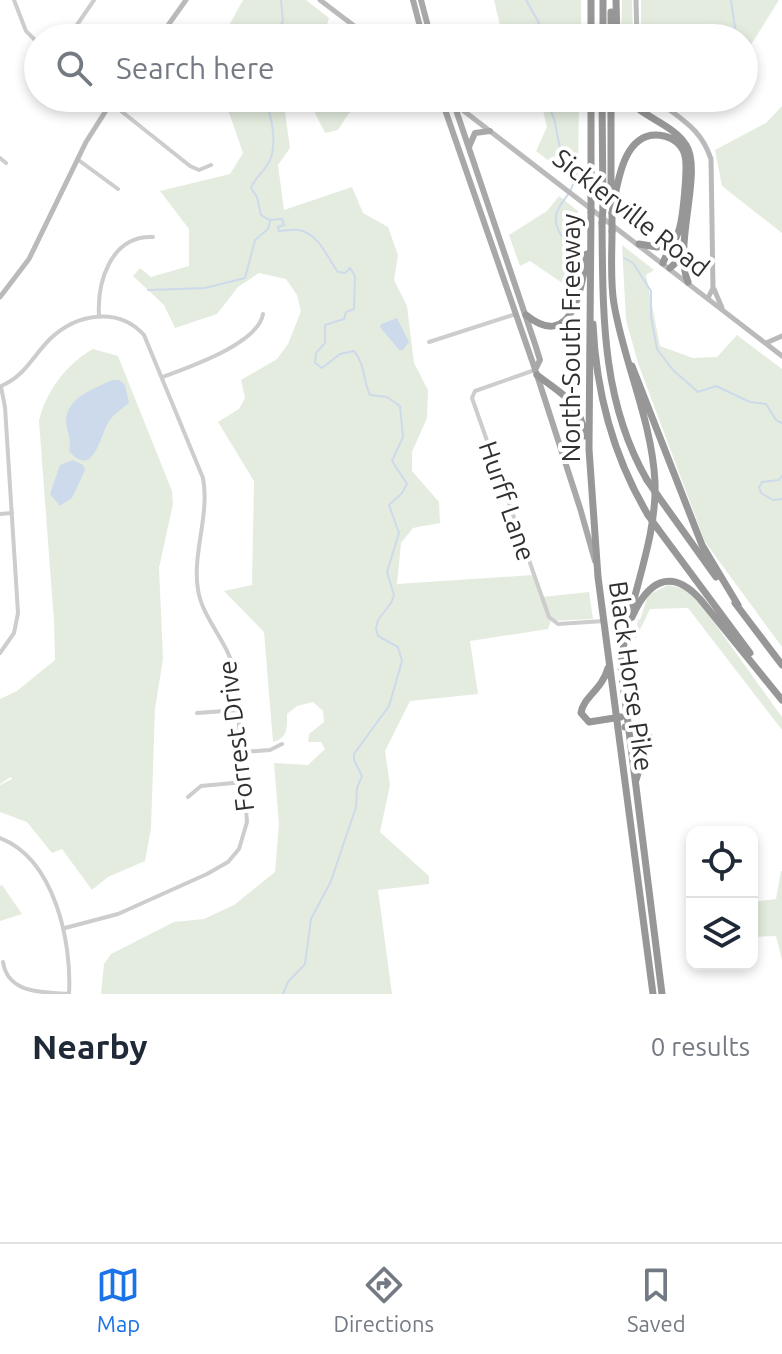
<!DOCTYPE html>
<style>
:root{--surface:#fff;--page:#f6f6f7;--text:#1f2937;--muted:#747a83;--line:#e0e1e3;--accent:#1a73e8}
body{margin:0;font-family:Ubuntu,sans-serif;background:var(--page);color:var(--text)}
.controls{position:absolute;right:24px;bottom:24px;display:grid;overflow:hidden;border-radius:16px;box-shadow:0 4px 12px #0003}
.controls button{width:72px;height:72px;display:grid;place-items:center;padding:0;border:0;border-bottom:2px solid var(--line);background:var(--surface);color:var(--text);font:40px sans-serif}
.list{margin:0;padding:0;list-style:none}
h2{display:flex;justify-content:space-between;align-items:center;height:104px;margin:0;padding:0 32px;font-size:34px}
h2 small{font-size:26px;font-weight:400;color:var(--muted)}
.icon{flex:none;width:44px;height:44px;fill:none;stroke:currentColor;stroke-width:2;stroke-linecap:round;stroke-linejoin:round}
.map{position:relative;flex:none;width:782px;height:994px;overflow:hidden}
.search{position:absolute;background:var(--surface);box-shadow:0 4px 12px #0003;left:24px;right:24px;top:24px;height:88px;display:flex;align-items:center;gap:20px;box-sizing:border-box;padding:0 28px;border-radius:44px;color:var(--muted);font-size:30px}
.sheet{height:248px;background:var(--surface)}
nav{display:flex;justify-content:space-around;align-items:center;box-sizing:border-box;height:112px;border-top:2px solid var(--line);background:var(--surface);font-size:22px;color:var(--muted)}
nav a{display:grid;justify-items:center;gap:4px}
nav .on{color:var(--accent)}
.map>svg:first-child{display:block}
.green{fill:#e4ecdf}
.water{fill:#cddaeb}
.lines{fill:none;stroke-linecap:round;stroke-linejoin:round}
.stream{stroke:#cddaeb;stroke-width:2}
.street{stroke:#cdcdcd;stroke-width:4}
.secondary{stroke:#bababa;stroke-width:5}
.primary{stroke:#a8a8a8;stroke-width:6}
.highway{stroke:#979797;stroke-width:7}
.highway-bridge{stroke:#979797;stroke-width:7}
.labels{text-anchor:middle;stroke-width:8;stroke-linejoin:round;paint-order:stroke}
.street-label{font-size:26px;fill:#303030;stroke:#fff}
</style>
<div class="map">
<svg width="782" height="994" viewBox="0 0 782 994">
<rect width="100%" height="100%" fill="#fff"/>
<path class="green" d="M243 0H306L329 18 323 38H222Z
M494 0H581V37L503 38Z
M622 0H632L633 38H621Z
M641 0H779L744 56V38H641Z
M224 98H363L365 106 349 113 338 130 325 133 310 103 285 112 290 148 278 165 284 210 352 187 363 213 388 227 398 255 394 280 407 306 414 363 428 390 427 418 412 452V471L439 502 440 523 413 528 401 543 397 584 533 575 541 597 589 592 593 619 551 621 548 629 470 641 478 694 410 701 385 751 390 785 380 832 429 876V884L378 890 392 994H101L104 964 111 954 174 922 204 919 234 905 275 872 279 824 274 763 308 765 325 749 321 742H308L309 734 324 722 323 711 313 702 297 706 287 714C287 728 288 738 273 742L264 632 224 591 252 585 254 481 218 422 239 409 245 398 241 380 277 359 288 344 301 311 297 295 286 279 259 273 238 287 217 314 175 328 164 305 133 276 140 268 151 277 189 266V229L160 191 230 174 243 153Z
M540 98H579L578 184 536 151 547 127Z
M782 106V233L722 186 715 150 766 123Z
M559 196 578 211 577 293 530 261 520 266 509 235 547 211Z
M622 245 654 270 646 275 660 346 693 358 717 357 737 335 782 369V647L705 542 638 363 626 320Z
M93 349 118 356 172 491 173 504 159 568 163 659 155 709 151 828 145 861 108 877 92 890 62 849 52 853 27 822 0 812V785L12 779 11 777 0 784V699L17 691 55 660 54 622 39 421C45 393 67 363 93 349Z
M668 585 686 589 688 586 782 717V730L688 608 650 609 635 640 638 619 640 620 648 595Z
M781 871H782V960L776 936 752 937V902L776 899Z
M2 885 22 914 0 921V886Z"/>
<path class="water" d="M397 318 409 342 403 350H399L380 327 381 324Z
M112 380H119L125 385 129 403C122 409 114 414 109 421 100 435 94 480 69 451 72 438 66 431 66 420 67 397 96 388 112 380Z
M73 460 83 465 85 470 72 498 60 506 50 494 60 465Z"/>
<g class="lines">
<path class="stream" d="M526 0 539 23 536 38
M269 38 283 22 281 0
M724 38 735 28 731 0
M263 98C273 116 279 150 266 167 260 175 255 178 251 188L257 197 261 215 269 220 282 219 284 225 278 227 279 231C286 231 292 229 299 230 319 234 327 257 338 272L345 273 350 268 355 276 354 309 346 312 344 319 325 325V343L316 353 315 363 322 368 340 354 354 351C365 364 363 380 370 395L387 397 400 406 403 437 392 461 407 484 402 493 389 505 399 533 387 572 394 595 391 603 378 620 376 629 378 636 398 647 402 661 389 706 354 754V760L362 776 357 788 356 807 331 881 311 919 305 964 288 982 283 994
M542 98C562 121 553 139 564 156 569 164 574 167 574 178 574 198 548 206 558 229 561 238 567 241 576 244
M624 258 633 263 651 291V316L657 349 673 370 698 392 716 386 750 402 766 404 776 420 782 423
M148 290 205 288 245 278 255 240 268 229 270 221
M782 476 779 480 762 482 759 487 761 493 773 500 782 499"/>
<path class="street" d="M14 0 26 31 38 43
M68 38 94 0
M204 98 215 106
M111 103 190 166 199 170 211 165
M0 158 6 163
M77 159 118 189
M99 316C97 282 111 235 153 237
M429 342 516 314
M535 370 475 391 472 398 549 617 558 624 604 621
M163 377C189 367 258 344 263 314
M1 386C25 376 32 357 50 339 76 314 118 306 144 335L203 478C210 515 192 553 198 590 203 621 231 644 235 676L247 822 239 849 228 862 207 874 118 914 65 928
M0 514 12 513
M0 653 14 633 18 613 5 407 1 387
M197 713 238 710
M242 752 270 750 282 744
M188 797 201 786 244 782
M0 838C55 859 72 943 69 994 42 992 8 994 3 962"/>
<path class="secondary" d="M320 0 370 38
M636 0 637 38
M159 38 186 0
M447 98 782 356
M655 98C680 120 700 126 711 159L713 288 708 298
M714 289 722 308
M0 297 29 259 86 142 114 98
M766 343 782 336"/>
<path class="primary" d="M413 0 423 38
M421 0 431 38
M441 98 537 375 580 508 595 561
M452 98 535 344 540 360 535 370
M469 147 475 133 490 131"/>
<path class="highway" d="M591 0V38
M616 0 617 38
M603 38V0
M611 38V12
M591 98V196
M602 98 603 207
M611 98V199
M627 98C643 118 673 124 686 145 703 171 673 246 688 282
M591 212 589 449 598 577 653 994
M612 213C617 185 623 127 664 136 674 138 683 146 685 156 688 167 683 218 679 230 676 241 667 251 663 263
M602 223C603 313 601 400 647 480
M612 231C612 255 610 281 614 304 624 363 652 421 655 482 657 545 626 604 621 667L662 994
M639 244 657 247 672 243
M670 268 683 256
M526 315C572 352 582 288 587 254
M593 324C596 393 613 456 648 515
M632 366 702 545 738 605
M537 375C564 396 579 400 585 436
M658 496 716 577
M658 529 750 653
M735 603 782 665
M632 617C647 583 670 566 700 599L782 700
M608 668C602 690 583 697 581 713L589 722 621 717
M625 727H641L649 737 636 780"/>
<path class="highway-bridge" d="M591 212V196
M612 213V231
M602 223 603 207
M647 480 658 496
M648 515 658 529"/>
</g>
<g class="labels">
<g class="street-label">
<text transform="translate(631 213) rotate(38)" y="9">Sicklerville Road</text>
<text transform="translate(571 338) rotate(-90)" y="9">North-South Freeway</text>
<text transform="translate(507 501) rotate(71)" y="9">Hurff Lane</text>
<text transform="translate(631 676) rotate(82)" y="9">Black Horse Pike</text>
<text transform="translate(236 736) rotate(-97)" y="9">Forrest Drive</text>
</g>
</g>
</svg>
<div class="controls">
<button><svg class="icon" aria-label="locate" viewBox="0 0 24 24"><circle cx="12" cy="12" r="6"/><path d="M12 2v4M12 18v4M2 12h4M18 12h4"/></svg></button>
<button><svg class="icon" aria-label="layers" viewBox="0 0 24 24"><path d="M12 4l9 5-9 5-9-5zM3 14l9 5 9-5"/></svg></button>
</div>
<div class="search"><svg class="icon" aria-label="search" viewBox="0 0 24 24"><circle cx="10" cy="10" r="6"/><path d="M15 15l6 6"/></svg>Search here</div>
</div>
<section class="sheet">
<h2>Nearby<small>0 results</small></h2>
<ul class="list">
</ul>
</section>
<nav>
<a class="on"><svg class="icon" aria-label="map" viewBox="0 0 24 24"><path d="M3 6l6-2 6 2 6-2v14l-6 2-6-2-6 2zM9 4v14M15 6v14"/></svg>Map</a>
<a><svg class="icon" aria-label="directions" viewBox="0 0 24 24"><path d="M12 3l9 9-9 9-9-9zM9 14v-3h6M13 9l2 2-2 2"/></svg>Directions</a>
<a><svg class="icon" aria-label="saved" viewBox="0 0 24 24"><path d="M7 4h10v16l-5-4-5 4z"/></svg>Saved</a>
</nav>
